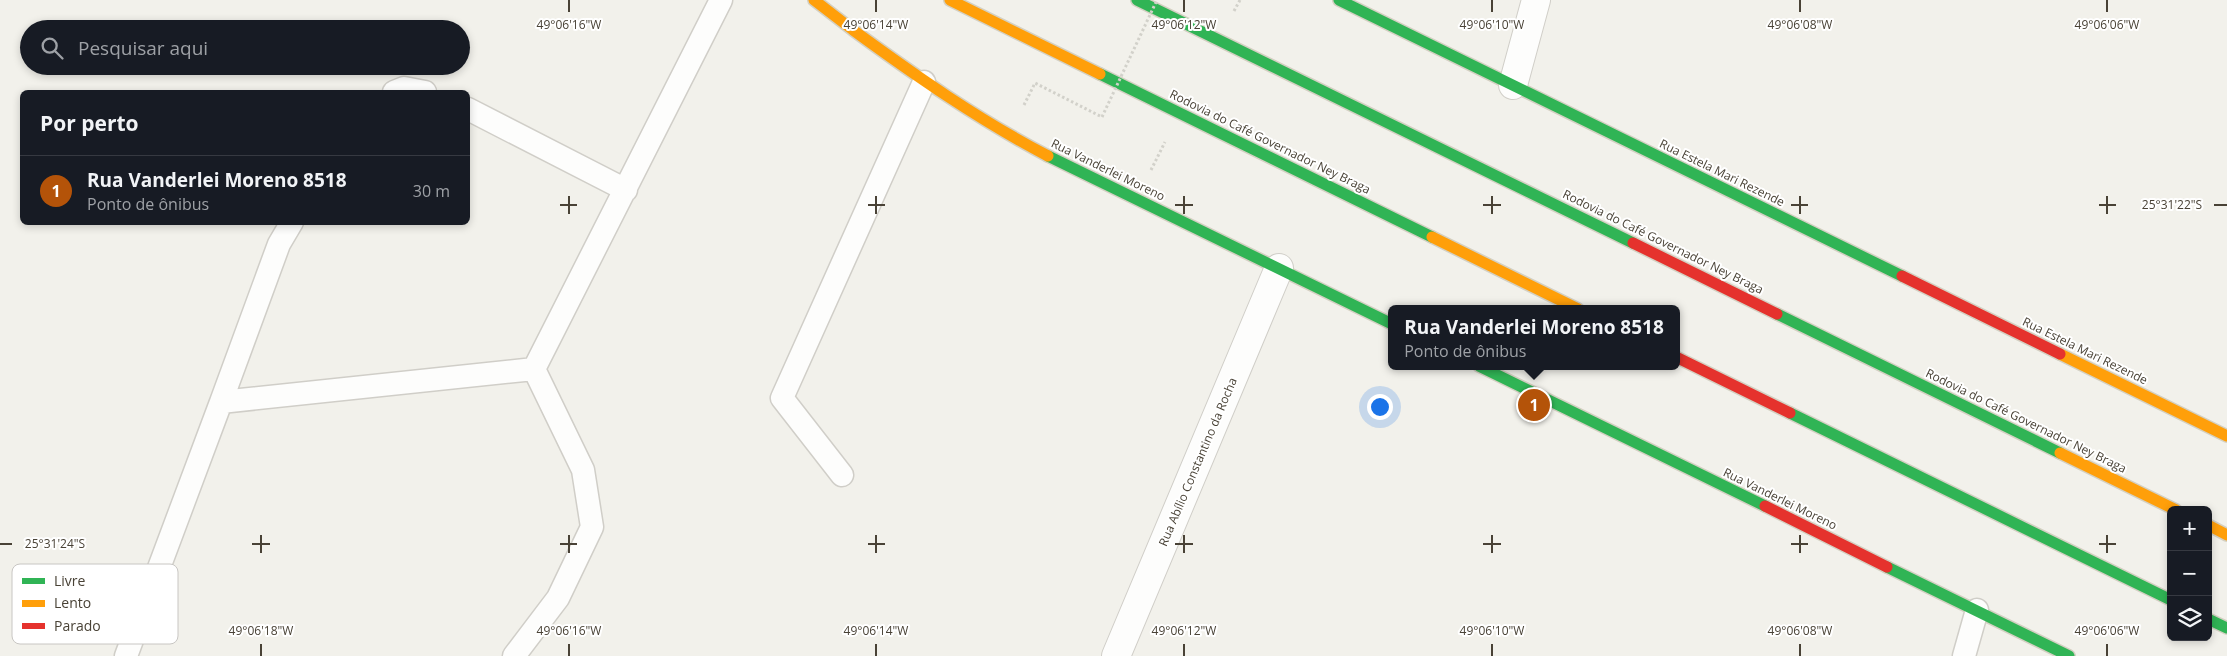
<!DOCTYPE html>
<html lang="pt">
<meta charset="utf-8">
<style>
:root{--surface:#171b24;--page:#20242c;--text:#f1f3f6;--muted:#9ea1a6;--line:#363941;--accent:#b45309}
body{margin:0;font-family:"Open Sans",sans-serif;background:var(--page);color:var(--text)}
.controls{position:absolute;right:15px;bottom:15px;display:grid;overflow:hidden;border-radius:8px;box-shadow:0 2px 8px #0003}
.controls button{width:45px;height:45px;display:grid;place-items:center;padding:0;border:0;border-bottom:1px solid var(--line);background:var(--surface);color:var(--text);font:25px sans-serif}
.you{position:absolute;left:1379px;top:406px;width:18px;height:18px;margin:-12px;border:4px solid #fff;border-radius:50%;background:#1a73e8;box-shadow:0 0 0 8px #1a73e833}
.badge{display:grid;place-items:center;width:32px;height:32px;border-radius:50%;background:var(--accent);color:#fff;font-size:16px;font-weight:700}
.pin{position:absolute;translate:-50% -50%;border:2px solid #fff;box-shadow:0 1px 5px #0006}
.popup{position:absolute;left:1388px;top:305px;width:292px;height:65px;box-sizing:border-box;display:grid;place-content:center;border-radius:8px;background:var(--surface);filter:drop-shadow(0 1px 4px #0005);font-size:16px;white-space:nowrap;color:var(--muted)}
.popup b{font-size:19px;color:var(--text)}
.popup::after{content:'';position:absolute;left:50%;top:100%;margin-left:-10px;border:10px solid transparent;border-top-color:var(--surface)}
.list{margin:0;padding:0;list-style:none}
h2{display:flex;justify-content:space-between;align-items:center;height:65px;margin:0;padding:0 20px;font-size:21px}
h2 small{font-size:16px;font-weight:400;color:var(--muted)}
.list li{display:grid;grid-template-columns:32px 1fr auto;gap:15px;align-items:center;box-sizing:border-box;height:70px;padding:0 20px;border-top:1px solid var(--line)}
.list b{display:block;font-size:19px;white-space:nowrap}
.list p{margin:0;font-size:16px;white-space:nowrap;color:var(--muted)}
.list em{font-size:16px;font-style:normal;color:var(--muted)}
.icon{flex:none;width:28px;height:28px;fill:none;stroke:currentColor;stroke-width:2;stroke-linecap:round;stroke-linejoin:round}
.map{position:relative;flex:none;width:2227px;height:656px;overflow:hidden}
.search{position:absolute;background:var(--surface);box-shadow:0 2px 8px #0003;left:20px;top:20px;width:450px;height:55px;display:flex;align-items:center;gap:12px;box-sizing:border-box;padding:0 18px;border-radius:28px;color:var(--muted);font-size:19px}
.panel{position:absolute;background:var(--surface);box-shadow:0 2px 8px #0003;left:20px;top:90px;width:450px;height:135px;border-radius:8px}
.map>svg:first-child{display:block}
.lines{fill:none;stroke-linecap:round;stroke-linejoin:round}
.lane-casing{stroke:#d0cec8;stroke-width:25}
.street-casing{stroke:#d0cec8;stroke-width:30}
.fast-casing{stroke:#d4d0c2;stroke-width:14}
.slow-casing{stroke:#d4d0c2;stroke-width:14}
.jam-casing{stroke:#d4d0c2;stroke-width:14}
.path{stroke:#d2d1ca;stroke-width:3;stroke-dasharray:2.5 2.5;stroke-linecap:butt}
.lane{stroke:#fdfdfc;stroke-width:22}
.street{stroke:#fdfdfc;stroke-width:28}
.fast{stroke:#30b455;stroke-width:11}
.slow{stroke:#ff9f0a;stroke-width:11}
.jam{stroke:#e5322d;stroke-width:11}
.path-bridge{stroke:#d2d1ca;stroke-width:3;stroke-dasharray:2.5 2.5;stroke-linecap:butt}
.ticks{fill:none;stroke:#494236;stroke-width:2}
.labels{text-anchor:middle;stroke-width:4;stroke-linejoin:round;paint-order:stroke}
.street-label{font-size:12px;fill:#494236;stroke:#fff}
.key{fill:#fff;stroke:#c8c6c3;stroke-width:1}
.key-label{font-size:14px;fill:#494236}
.ticks-label{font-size:12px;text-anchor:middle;fill:#494236;stroke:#fff;stroke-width:4;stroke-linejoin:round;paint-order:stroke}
</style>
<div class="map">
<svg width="2227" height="656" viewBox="0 0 2227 656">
<rect width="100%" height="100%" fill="#f2f1eb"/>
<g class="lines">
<defs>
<path id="lane" d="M394 92 404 88 425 92
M468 109 626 190
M221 402 279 244 292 222
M842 475 782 398 924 82
M126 656 221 402 534 369 721 0
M514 656 558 598 592 527 583 470 534 369
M1964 656 1977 610"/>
<path id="street" d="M1513 85 1536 0
M1116 656 1279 268"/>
<path id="fast" d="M1137 0 1633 243
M1339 0 1902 276
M1100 74 1432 237
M1048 156 1392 324
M1777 314 2060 453
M1479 366 1765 506
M1790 413 2171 600
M1887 567 2069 656
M2208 619 2227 628"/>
<path id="slow" d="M814 0 853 30
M950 0 1100 74
M853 30C916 76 979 120 1048 156
M1432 237 1578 309
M2060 354 2227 436
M2060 453 2176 510
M2208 525 2227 535"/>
<path id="jam" d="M1633 243 1777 314
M1902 276 2060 354
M1676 357 1790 413
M1765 506 1887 567"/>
</defs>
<use href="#lane" class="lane-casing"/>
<use href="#street" class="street-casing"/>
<use href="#fast" class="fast-casing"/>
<use href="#slow" class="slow-casing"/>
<use href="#jam" class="jam-casing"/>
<path class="path" d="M1234 11 1240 0
M1024 105 1035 83 1102 117
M1151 170 1165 142"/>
<use href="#lane" class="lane"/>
<use href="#street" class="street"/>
<use href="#fast" class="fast"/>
<use href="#slow" class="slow"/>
<use href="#jam" class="jam"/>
<path class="path-bridge" d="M1102 117 1157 0"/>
</g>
<path class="ticks" d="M569 0V12M876 0V12M1184 0V12M1492 0V12M1800 0V12M2107 0V12M569 196V214M876 196V214M1184 196V214M1492 196V214M1800 196V214M2107 196V214M560 205H577M868 205H885M1175 205H1193M1483 205H1501M1791 205H1808M2099 205H2116M2214 205H2227M261 535V553M569 535V553M876 535V553M1184 535V553M1492 535V553M1800 535V553M2107 535V553M0 544H12M252 544H270M560 544H577M868 544H885M1175 544H1193M1483 544H1501M1791 544H1808M2099 544H2116M261 644V656M569 644V656M876 644V656M1184 644V656M1492 644V656M1800 644V656M2107 644V656"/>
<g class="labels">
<g class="street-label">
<text transform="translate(1270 142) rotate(26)" y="4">Rodovia do Café Governador Ney Braga</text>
<text transform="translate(1108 170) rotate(26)" y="4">Rua Vanderlei Moreno</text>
<text transform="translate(1722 173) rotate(26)" y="4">Rua Estela Mari Rezende</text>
<text transform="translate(1663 242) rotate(26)" y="4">Rodovia do Café Governador Ney Braga</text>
<text transform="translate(2085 351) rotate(26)" y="4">Rua Estela Mari Rezende</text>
<text transform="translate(2026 421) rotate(26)" y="4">Rodovia do Café Governador Ney Braga</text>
<text transform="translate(1198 462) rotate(-67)" y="4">Rua Abílio Constantino da Rocha</text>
<text transform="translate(1780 499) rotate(26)" y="4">Rua Vanderlei Moreno</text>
</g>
</g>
<rect x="12" y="564" width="166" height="80" rx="8" class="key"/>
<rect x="22" y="578" width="23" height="6" fill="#30b455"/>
<rect x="22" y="600" width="23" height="7" fill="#ff9f0a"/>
<rect x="22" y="623" width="23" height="6" fill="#e5322d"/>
<g class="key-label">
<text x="54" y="586">Livre</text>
<text x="54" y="608">Lento</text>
<text x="54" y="631">Parado</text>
</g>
<g class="ticks-label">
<text x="569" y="29">49°06'16"W</text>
<text x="876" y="29">49°06'14"W</text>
<text x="1184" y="29">49°06'12"W</text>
<text x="1492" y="29">49°06'10"W</text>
<text x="1800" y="29">49°06'08"W</text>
<text x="2107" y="29">49°06'06"W</text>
<text x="2172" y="209">25°31'22"S</text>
<text x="55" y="548">25°31'24"S</text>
<text x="261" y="635">49°06'18"W</text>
<text x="569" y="635">49°06'16"W</text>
<text x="876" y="635">49°06'14"W</text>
<text x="1184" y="635">49°06'12"W</text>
<text x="1492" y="635">49°06'10"W</text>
<text x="1800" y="635">49°06'08"W</text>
<text x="2107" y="635">49°06'06"W</text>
</g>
</svg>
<div class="controls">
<button>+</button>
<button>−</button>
<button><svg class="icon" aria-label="layers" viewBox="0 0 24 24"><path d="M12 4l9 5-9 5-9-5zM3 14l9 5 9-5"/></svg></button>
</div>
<div class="you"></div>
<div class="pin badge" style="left:1534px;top:405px">1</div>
<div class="popup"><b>Rua Vanderlei Moreno 8518</b>Ponto de ônibus</div>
<div class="search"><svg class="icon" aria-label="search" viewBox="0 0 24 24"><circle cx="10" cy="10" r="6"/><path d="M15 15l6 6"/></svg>Pesquisar aqui</div>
<section class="panel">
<h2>Por perto<small></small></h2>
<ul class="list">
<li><span class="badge">1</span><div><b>Rua Vanderlei Moreno 8518</b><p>Ponto de ônibus</p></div><em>30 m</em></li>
</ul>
</section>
</div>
